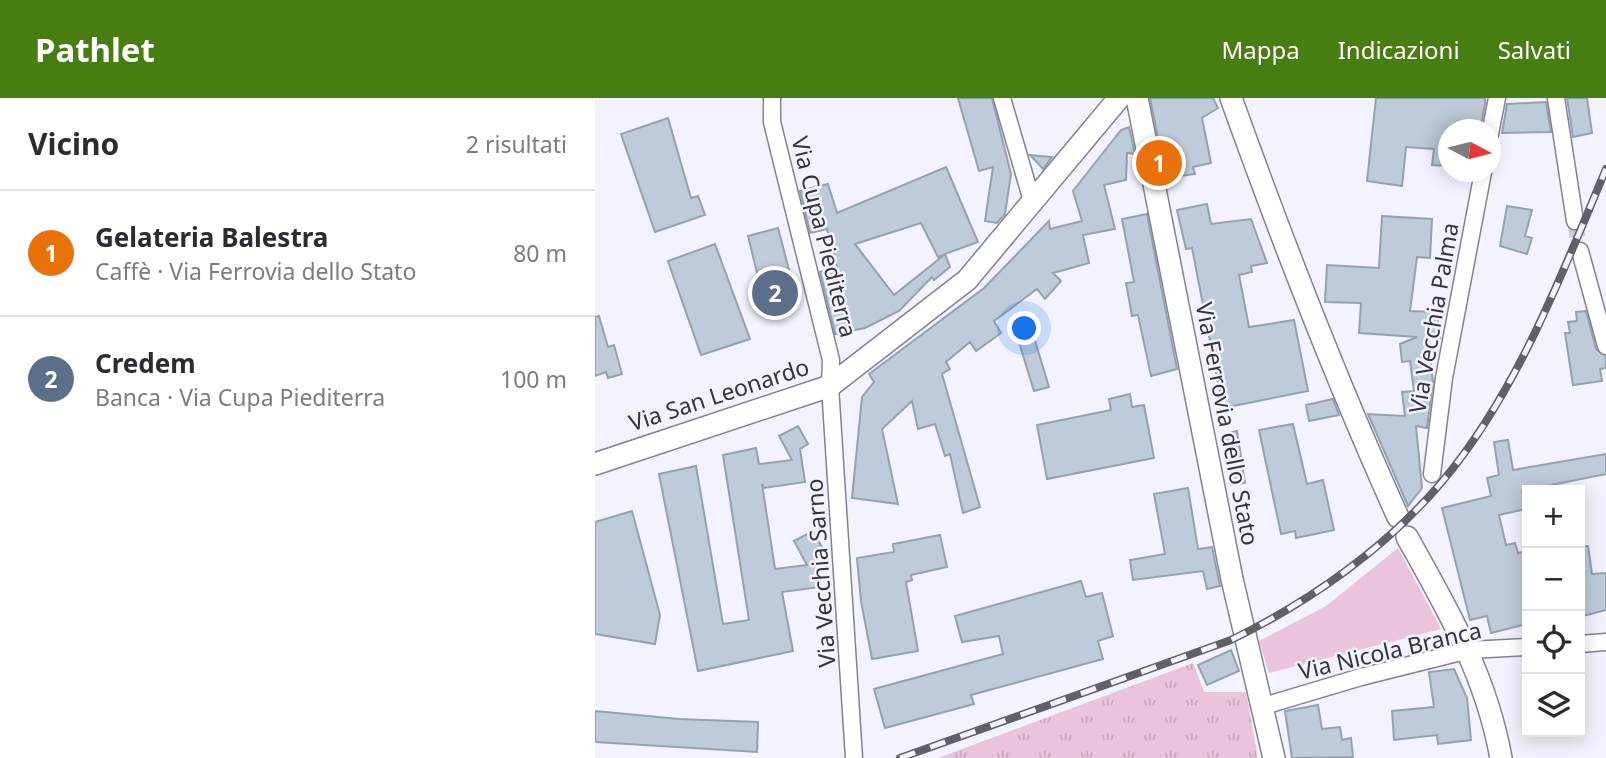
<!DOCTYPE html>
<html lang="it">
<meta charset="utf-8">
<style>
:root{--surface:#fff;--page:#f7f7f7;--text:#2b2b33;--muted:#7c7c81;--line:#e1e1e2;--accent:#487d11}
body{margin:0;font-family:"Noto Sans",sans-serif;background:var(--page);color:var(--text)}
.controls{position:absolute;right:21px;bottom:21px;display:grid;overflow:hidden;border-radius:0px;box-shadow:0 4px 18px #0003}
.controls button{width:63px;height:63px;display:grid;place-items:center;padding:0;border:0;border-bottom:2px solid var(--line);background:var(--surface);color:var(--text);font:35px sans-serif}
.compass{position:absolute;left:843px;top:21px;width:63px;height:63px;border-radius:50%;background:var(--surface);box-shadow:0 4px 18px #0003;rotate:97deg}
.you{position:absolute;left:430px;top:231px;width:24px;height:24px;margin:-18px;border:5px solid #fff;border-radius:50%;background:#1a73e8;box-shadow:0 0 0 10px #1a73e833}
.badge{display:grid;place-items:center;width:46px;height:46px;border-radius:50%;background:var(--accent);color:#fff;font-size:23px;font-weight:700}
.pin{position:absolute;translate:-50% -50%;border:4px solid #fff;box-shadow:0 2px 7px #0006}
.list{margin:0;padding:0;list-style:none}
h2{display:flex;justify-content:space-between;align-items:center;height:91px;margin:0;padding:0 28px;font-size:30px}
h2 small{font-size:23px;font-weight:400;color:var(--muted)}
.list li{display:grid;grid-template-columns:46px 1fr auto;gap:21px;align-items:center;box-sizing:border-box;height:126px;padding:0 28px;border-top:2px solid var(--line)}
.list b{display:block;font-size:26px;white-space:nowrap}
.list p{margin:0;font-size:23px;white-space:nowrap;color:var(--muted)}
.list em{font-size:23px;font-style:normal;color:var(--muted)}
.icon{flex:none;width:38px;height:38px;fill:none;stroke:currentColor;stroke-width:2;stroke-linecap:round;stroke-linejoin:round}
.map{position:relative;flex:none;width:1011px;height:660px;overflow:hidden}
header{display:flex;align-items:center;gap:42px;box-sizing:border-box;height:98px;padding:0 35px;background:var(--accent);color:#fff}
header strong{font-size:33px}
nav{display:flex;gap:38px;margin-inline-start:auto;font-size:24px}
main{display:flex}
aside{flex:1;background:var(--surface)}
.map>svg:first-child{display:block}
.grass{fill:url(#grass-tufts)}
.park{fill:#e9c4da}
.building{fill:#becbda;stroke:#95a1b0;stroke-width:2;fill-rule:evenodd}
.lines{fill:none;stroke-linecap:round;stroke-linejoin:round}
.street-tunnel{stroke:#cccdd8;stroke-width:16;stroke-dasharray:16 8;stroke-linecap:butt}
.street-casing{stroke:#818293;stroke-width:19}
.secondary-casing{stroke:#818293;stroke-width:24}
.street{stroke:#fff;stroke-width:16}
.secondary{stroke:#fff;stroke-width:21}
.rail-casing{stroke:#606068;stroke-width:8}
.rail{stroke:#f2f3ff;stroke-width:5;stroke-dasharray:16;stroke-linecap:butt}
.labels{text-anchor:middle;stroke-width:5;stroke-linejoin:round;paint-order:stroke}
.street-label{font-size:23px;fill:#34343b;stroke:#f2f3ff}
</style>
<header>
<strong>Pathlet</strong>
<nav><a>Mappa</a><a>Indicazioni</a><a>Salvati</a></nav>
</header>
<main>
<aside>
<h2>Vicino<small>2 risultati</small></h2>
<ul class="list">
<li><span class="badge" style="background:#e8710a">1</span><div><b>Gelateria Balestra</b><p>Caffè · Via Ferrovia dello Stato</p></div><em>80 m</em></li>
<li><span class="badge" style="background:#5c6f8a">2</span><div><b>Credem</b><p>Banca · Via Cupa Piediterra</p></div><em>100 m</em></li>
</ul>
</aside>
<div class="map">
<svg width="1011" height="660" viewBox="0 0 1011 660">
<defs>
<pattern id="grass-tufts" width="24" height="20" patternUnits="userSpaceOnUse" patternTransform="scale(1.75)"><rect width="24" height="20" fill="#e9c4da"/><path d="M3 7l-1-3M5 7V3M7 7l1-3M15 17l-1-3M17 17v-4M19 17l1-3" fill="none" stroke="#c8a9bc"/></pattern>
</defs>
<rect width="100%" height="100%" fill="#f2f3ff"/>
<path class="grass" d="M598 565 609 594H651L663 660H343Z"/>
<path class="park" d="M803 450 846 531 674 575 664 543 731 508Z"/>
<path class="building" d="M363 0H397L416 76 410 116 402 125 390 123 398 69 384 73Z
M555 0H618L623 10 607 20 616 65 598 69 600 76 578 79 577 74 570 75Z
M781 0H890V6L885 32H853V68L837 67 839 51 811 49 807 88 772 83Z
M972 0H992L997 35 978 39Z
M951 4 956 34 907 35 912 6Z
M73 20 96 100 103 98 110 117 60 134 26 36Z
M534 29 540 56 532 55 531 82 509 87 520 131 488 137 494 165 458 175 466 183 450 201 442 191 399 223 406 235 381 253 375 244 351 264 355 271 347 276 385 409 368 415 355 356 350 358 340 326 323 331 317 303 287 331 303 406 257 400 267 299 279 284 274 276 389 190 454 123 455 131 487 123 478 93 526 32Z
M435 57 457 59 448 71Z
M351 69 383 144 350 156 355 169 339 182 337 179 304 213 270 230 240 236 225 174 242 169 232 131 215 135 205 93 233 86 242 115ZM326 125 343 159 349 157 299 197 260 146Z
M612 106 616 126 656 121 672 165 656 168 657 174 644 177 654 229 699 222 713 293 628 310 597 150 591 151 582 112Z
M912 108 937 112 930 138 937 140 932 156 905 148Z
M552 116 582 271 556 278 543 217 537 218 531 185 539 184 527 121Z
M787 118 837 121 835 160 822 159 815 213 842 214 845 240H833L838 284 832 330 821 328 827 390 813 408 773 316 810 318 807 294 819 293 815 263 807 264 805 246 822 239 764 235 766 205 730 204 732 167 784 170Z
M183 130 195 176 188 178 191 188 167 195 153 138Z
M120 146 155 241 106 257 73 163Z
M991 213 1001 251 1011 258V270L1005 271 1007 283 978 287 970 235H975L973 224 982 223 981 214Z
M4 218 13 249 19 247 27 276 13 280 11 274 0 278V219Z
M438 236 454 289 439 293 423 241Z
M535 296 537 309 549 307 559 360 452 381 442 327 516 312 514 301Z
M738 301 744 317 714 323 711 307Z
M698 326 712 386 728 382 739 432 701 440 700 433 686 436 664 332Z
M203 328 213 346 205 351 210 384 169 390 167 386 180 471 212 467 199 443 218 433 228 451 220 456 225 489 187 494 198 553 103 573 64 376 101 368 128 526 154 522 128 357 161 350 164 366 197 362 184 338Z
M642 333 650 385 637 387 629 336Z
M913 342 918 372 1011 356V376L927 393 931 411 904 417 911 447 920 445 923 455 932 453V526L896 535 892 518 875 522 847 410 896 398 892 380 904 377 899 344Z
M593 390 603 451 617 449 625 488 612 491 608 473 538 482 535 462 570 456 559 396Z
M37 413 65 517 60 546 0 536V424Z
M345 437 352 469 316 477 317 482 311 484 323 553 277 561 266 503 262 460 299 454 298 446Z
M993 448 997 476 1011 475V512L988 518 985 449Z
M486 483 491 499 507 495 518 538 503 543 508 561 376 597 379 606 290 630 279 591 408 556 404 538 367 544 360 518Z
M636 552 644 573 612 587 603 567Z
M859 571 872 600 876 642 843 646 842 637 799 642 797 613 839 609 834 574Z
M723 607 727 631 745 629 747 642 756 640 758 659 697 660 690 613Z
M0 613 84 621 163 624 162 654 0 644Z"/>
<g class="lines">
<path class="street-tunnel" d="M980 123 985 153"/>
<defs>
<path id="street" d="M177 0V24L236 262 235 288 259 660
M407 0 437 103
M961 0 980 123
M895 36 902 0
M985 153 1011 248
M837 376 849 280 888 74
M985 546 1011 544
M669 608 766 579 874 552 932 549"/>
<path id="secondary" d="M542 0 637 481 679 660
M636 0C687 142 741 282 803 419
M0 366 235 288 372 182 524 0
M812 439C853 512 891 577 906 660"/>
</defs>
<use href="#street" class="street-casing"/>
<use href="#secondary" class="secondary-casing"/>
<use href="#street" class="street"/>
<use href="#secondary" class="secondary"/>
<defs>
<path id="rail" d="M305 660 636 542C714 504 790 451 846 385 922 295 966 178 1011 71"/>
</defs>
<use href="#rail" class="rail-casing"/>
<use href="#rail" class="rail"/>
</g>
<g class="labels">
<g class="street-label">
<text transform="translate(229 139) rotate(76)" y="8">Via Cupa Piediterra</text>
<text transform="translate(839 220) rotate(-80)" y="8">Via Vecchia Palma</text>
<text transform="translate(124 297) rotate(-18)" y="8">Via San Leonardo</text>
<text transform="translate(632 326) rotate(79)" y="8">Via Ferrovia dello Stato</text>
<text transform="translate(226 475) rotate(-94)" y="8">Via Vecchia Sarno</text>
<text transform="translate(795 553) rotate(-13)" y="8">Via Nicola Branca</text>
</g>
</g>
</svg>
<div class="controls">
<button>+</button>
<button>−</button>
<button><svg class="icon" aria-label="locate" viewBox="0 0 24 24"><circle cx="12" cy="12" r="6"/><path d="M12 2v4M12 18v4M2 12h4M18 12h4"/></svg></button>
<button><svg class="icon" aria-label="layers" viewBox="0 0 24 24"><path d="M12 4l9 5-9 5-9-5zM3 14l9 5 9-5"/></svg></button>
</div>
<svg class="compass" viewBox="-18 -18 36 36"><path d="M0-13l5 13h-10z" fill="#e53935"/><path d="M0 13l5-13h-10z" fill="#7c7c81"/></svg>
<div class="you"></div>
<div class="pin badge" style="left:564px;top:65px;background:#e8710a">1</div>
<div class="pin badge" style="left:180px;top:195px;background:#5c6f8a">2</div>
</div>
</main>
